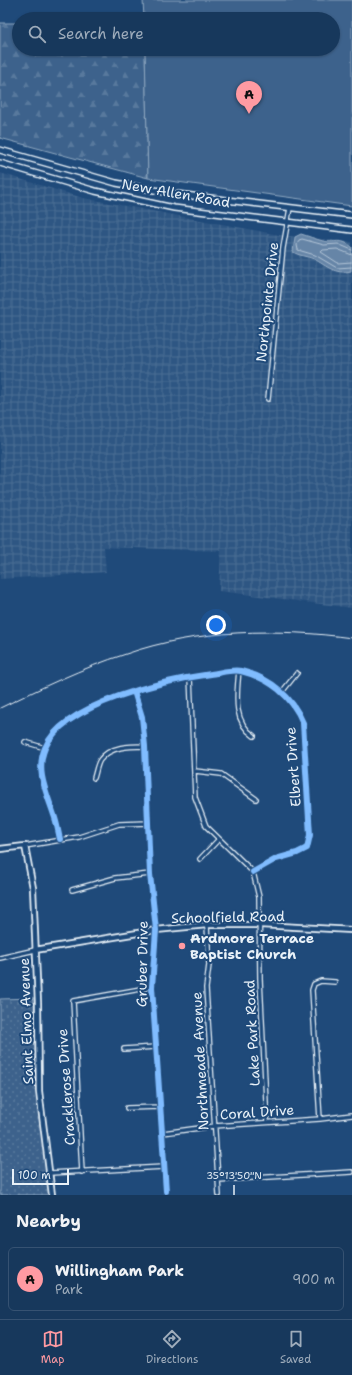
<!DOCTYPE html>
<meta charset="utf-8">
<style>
:root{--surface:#17385c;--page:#203f62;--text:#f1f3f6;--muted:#9eacbb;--line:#365272;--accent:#ff9aa2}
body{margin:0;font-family:"Shantell Sans",sans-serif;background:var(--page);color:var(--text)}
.scale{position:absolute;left:12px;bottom:10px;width:57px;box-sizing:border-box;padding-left:4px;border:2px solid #e8f1f8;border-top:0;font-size:11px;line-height:14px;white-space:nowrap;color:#e8f1f8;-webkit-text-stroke:3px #1f4a7a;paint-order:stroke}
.you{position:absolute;left:216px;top:625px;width:14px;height:14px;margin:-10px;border:3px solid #fff;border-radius:50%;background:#1a73e8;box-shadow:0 0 0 6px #1a73e833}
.badge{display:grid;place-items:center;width:26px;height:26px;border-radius:50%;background:var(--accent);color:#111;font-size:13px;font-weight:700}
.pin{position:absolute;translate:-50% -33px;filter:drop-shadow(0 1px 2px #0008)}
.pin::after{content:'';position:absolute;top:21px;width:14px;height:12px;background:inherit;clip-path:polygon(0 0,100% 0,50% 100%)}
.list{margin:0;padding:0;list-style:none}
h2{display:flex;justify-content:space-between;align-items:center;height:52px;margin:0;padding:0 16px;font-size:17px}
h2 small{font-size:13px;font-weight:400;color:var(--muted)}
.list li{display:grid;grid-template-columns:26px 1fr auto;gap:12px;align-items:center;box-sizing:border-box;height:64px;margin:0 8px 8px;padding:0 8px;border:1px solid var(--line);border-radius:6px}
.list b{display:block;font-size:15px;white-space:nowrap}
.list p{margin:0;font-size:13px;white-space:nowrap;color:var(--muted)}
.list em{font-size:13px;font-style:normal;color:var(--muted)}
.icon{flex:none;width:22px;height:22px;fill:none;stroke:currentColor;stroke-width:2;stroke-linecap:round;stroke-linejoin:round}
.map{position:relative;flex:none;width:352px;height:1195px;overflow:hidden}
.search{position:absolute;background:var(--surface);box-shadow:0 1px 3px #0004;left:12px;right:12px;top:12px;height:44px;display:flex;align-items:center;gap:10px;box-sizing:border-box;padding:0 14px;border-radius:22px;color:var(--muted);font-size:15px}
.sheet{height:124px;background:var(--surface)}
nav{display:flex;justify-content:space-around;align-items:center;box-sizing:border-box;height:56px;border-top:1px solid var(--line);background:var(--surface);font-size:11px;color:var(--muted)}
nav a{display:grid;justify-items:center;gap:2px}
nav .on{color:var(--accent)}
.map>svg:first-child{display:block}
.industrial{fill:url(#industrial-grid)}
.grass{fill:url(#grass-dots);stroke:#92aac2}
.forest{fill:url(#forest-firs);stroke:#92aac2}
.park{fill:#3c628c;stroke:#92aac2}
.water{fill:#6685a7;stroke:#9ab0c7}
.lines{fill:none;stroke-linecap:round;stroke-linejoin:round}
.shore{stroke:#b4c6d8;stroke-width:1}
.minor-casing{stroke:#e8f1f8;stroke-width:6}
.tertiary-casing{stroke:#e8f1f8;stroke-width:8}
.secondary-casing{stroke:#e8f1f8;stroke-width:8}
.minor{stroke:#1f4a7a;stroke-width:3.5}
.tertiary{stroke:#1f4a7a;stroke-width:4.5}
.secondary{stroke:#1f4a7a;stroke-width:5}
.rail{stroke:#e8f1f8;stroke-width:1}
.cycleway-casing{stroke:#1f4a7a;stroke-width:8}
.cycleway{stroke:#80bcff;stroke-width:6}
.ticks{fill:none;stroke:#e8f1f8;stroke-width:1.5}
.poi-dot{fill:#ff9aa2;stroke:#1f4a7a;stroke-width:1.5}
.labels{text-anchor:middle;stroke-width:4;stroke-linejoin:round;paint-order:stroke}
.street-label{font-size:14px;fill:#e8f1f8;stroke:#1f4a7a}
.poi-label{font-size:14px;font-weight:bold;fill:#e8f1f8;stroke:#1f4a7a;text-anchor:start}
.ticks-label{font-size:10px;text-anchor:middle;fill:#e8f1f8;stroke:#1f4a7a;stroke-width:4;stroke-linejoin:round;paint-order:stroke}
</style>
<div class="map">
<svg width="352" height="1195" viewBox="0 0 352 1195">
<defs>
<pattern id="industrial-grid" width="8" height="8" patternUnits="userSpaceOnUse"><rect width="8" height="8" fill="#2e5683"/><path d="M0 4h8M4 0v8" fill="none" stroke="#4c6f95"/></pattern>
<pattern id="grass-dots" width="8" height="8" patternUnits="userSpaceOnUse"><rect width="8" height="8" fill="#3c628c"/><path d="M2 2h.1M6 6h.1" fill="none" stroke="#58799d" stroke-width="1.8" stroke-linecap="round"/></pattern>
<pattern id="forest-firs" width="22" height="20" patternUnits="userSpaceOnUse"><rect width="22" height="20" fill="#3c628c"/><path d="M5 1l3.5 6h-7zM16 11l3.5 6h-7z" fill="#58799d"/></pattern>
</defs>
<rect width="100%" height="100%" fill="#1f4a7a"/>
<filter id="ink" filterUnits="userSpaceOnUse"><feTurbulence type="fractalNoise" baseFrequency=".025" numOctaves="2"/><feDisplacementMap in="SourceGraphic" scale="8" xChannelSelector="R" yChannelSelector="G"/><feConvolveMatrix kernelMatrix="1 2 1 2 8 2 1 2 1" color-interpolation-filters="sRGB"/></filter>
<g filter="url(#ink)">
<path class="industrial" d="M0 173 83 198 279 235 352 242V608L219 591 221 551 104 547 106 572 0 579Z"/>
<path class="grass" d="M34 998 36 1085 50 1195H0V999Z"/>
<path class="forest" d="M0 23H19V49H145L148 178 0 138Z"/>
<path class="park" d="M143 0H352V206L148 178 145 49H333V19H144Z"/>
<path class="water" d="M301 234C308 236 315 239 323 241 335 244 340 237 352 247L351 271C335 275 327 266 314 259 307 256 299 256 293 252L295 237Z"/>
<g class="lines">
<path class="shore" d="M352 250 338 244 324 245 302 239 299 240 297 245 298 250 315 255 337 268 352 267
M352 255 337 249 323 250 321 252 338 263 352 262"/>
<defs>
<path id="minor" d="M268 399 283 248 290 208
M239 670C237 694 232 721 254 736
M190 677 195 797 206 826 253 872 259 897 260 979 267 1122
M134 691 142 717 145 746 150 874 156 930 152 987 166 1191
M282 692 297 673
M25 742 45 748
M195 771 221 774 256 799
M94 778C96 772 97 764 100 760 110 746 130 746 145 746
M60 839C58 831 57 823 54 815 47 793 35 771 45 748 63 703 167 680 211 674 220 673 232 669 241 671 270 678 292 696 303 723L310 835 307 848 297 853 276 859 253 872
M25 846 79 837 119 824 149 823
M200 859 219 839
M72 890 115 878 150 874
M207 925 209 965 206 988 219 1195
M0 958 35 950
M124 1049 156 1047
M127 1108 160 1107
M320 1119 312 990 314 984 321 981 335 982
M163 1133 214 1126 320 1119 352 1115
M82 1172 73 1001 152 987
M50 1173 164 1167
M218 1180 352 1172"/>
<path id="tertiary" d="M0 849 25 846 33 888 38 1003 39 1091 52 1195
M35 950 156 930 207 925H260L352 930"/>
<path id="secondary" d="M0 150 116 183 176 194 352 215
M0 163 95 191 174 208 352 230"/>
</defs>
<use href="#minor" class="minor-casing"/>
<use href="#tertiary" class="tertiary-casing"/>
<use href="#secondary" class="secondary-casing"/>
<use href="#minor" class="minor"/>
<use href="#tertiary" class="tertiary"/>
<use href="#secondary" class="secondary"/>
<path class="rail" d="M0 708C41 688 82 668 126 654 197 629 278 628 352 638"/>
<defs>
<path id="cycleway" d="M134 691 142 717 145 746 150 874 156 930 152 987 166 1191
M60 839C58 831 57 823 54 815 47 793 35 771 45 748 63 703 167 680 211 674 220 673 232 669 241 671 270 678 292 696 303 723L310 835 307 848 297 853 276 859 253 872"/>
</defs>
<use href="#cycleway" class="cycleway-casing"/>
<use href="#cycleway" class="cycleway"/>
</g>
</g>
<path class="ticks" d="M234 1185V1195"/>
<circle class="poi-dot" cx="182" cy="946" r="4"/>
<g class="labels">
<g class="street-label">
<text transform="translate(176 193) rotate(10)" y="5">New Allen Road</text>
<text transform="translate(267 302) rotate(-84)" y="5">Northpointe Drive</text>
<text transform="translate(293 767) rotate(-94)" y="5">Elbert Drive</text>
<text transform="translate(228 917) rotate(-1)" y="5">Schoolfield Road</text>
<text transform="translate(142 964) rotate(-89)" y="5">Gruber Drive</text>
<text transform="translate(26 1021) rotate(-92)" y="5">Saint Elmo Avenue</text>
<text transform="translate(252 1033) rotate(-93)" y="5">Lake Park Road</text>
<text transform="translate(200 1061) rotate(-93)" y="5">Northmeade Avenue</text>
<text transform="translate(66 1087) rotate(-94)" y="5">Cracklerose Drive</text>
<text transform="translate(257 1112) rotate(-4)" y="5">Coral Drive</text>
</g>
<g class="poi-label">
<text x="190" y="943">Ardmore Terrace<tspan x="190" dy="16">Baptist Church</tspan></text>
</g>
</g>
<g class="ticks-label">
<text x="234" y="1179">35°13'50"N</text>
</g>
</svg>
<div class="scale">100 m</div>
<div class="you"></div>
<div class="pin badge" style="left:249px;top:114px">A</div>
<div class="search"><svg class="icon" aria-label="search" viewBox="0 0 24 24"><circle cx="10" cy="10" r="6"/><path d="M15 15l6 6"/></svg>Search here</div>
</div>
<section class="sheet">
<h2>Nearby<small></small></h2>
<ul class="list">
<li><span class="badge">A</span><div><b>Willingham Park</b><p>Park</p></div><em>900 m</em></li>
</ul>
</section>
<nav>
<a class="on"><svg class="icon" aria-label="map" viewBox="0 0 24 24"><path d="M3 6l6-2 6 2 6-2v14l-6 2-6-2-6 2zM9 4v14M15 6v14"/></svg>Map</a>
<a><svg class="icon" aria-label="directions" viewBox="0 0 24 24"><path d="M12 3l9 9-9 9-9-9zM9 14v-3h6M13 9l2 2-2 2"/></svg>Directions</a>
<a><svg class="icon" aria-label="saved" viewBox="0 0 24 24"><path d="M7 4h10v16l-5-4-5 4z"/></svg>Saved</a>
</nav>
